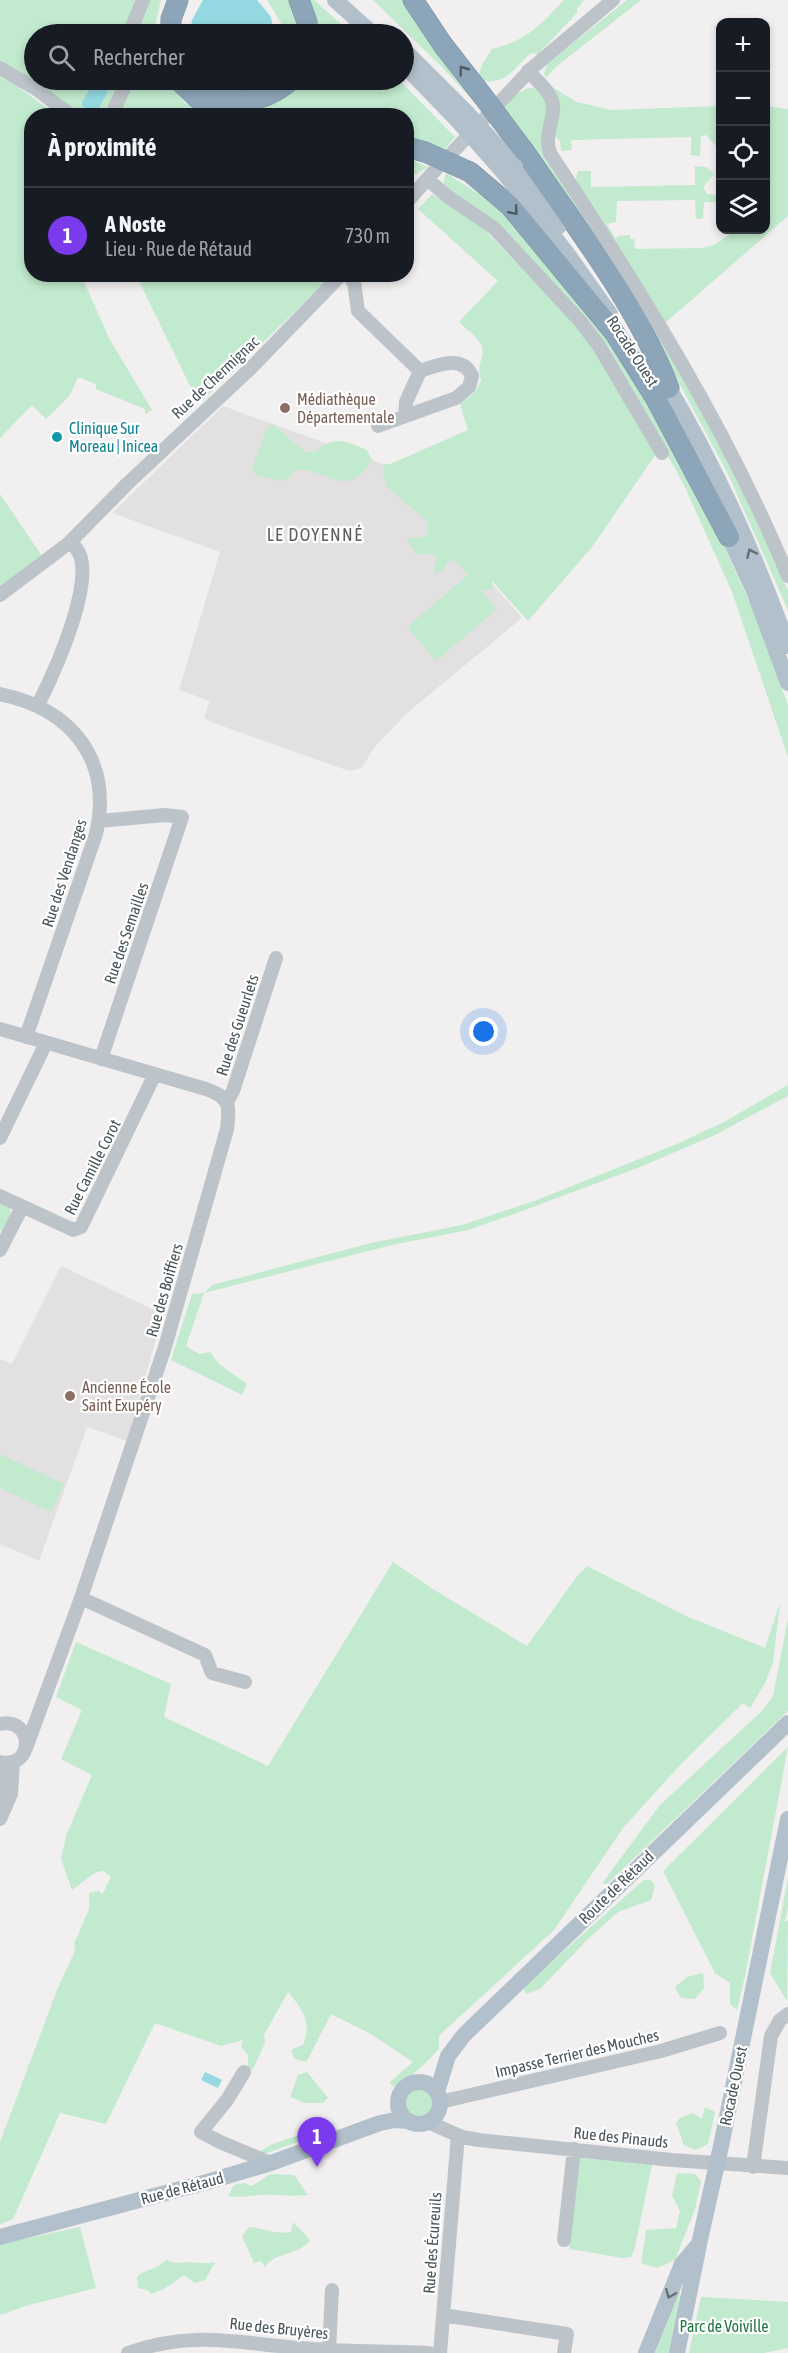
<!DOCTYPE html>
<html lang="fr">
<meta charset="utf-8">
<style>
:root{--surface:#171b24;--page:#20242c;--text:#f1f3f6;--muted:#9ea1a6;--line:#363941;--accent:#7c3aed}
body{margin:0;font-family:"Asap Condensed",sans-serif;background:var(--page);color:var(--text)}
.controls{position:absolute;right:18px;top:18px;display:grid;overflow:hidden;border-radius:12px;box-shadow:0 3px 9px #0003}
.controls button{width:54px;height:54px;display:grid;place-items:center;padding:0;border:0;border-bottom:2px solid var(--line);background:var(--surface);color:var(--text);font:30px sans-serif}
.you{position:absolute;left:484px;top:1032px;width:21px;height:21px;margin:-15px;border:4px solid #fff;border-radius:50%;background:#1a73e8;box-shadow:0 0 0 9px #1a73e833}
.badge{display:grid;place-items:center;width:39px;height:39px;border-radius:50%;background:var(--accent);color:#fff;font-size:20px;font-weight:700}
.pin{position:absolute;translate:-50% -50px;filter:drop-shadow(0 2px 3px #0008)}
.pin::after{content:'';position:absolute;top:32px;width:21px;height:18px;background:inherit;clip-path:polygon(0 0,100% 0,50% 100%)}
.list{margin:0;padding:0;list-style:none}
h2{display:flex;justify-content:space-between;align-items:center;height:78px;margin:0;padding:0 24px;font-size:26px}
h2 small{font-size:20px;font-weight:400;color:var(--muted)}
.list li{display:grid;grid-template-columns:39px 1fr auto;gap:18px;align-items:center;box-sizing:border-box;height:96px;padding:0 24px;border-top:2px solid var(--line)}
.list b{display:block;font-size:22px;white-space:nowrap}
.list p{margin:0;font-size:20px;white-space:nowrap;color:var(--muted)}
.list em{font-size:20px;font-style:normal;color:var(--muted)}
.icon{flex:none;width:33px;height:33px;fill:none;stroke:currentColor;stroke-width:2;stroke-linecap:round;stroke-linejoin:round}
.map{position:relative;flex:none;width:788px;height:2353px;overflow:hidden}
.search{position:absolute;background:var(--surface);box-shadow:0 3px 9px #0003;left:24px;top:24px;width:390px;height:66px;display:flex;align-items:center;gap:15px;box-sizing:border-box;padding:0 21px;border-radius:33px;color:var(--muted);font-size:22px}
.panel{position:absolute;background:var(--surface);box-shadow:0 3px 9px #0003;left:24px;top:108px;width:390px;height:174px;border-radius:24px}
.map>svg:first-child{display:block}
.education{fill:#e2e0e0}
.green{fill:#c2eace}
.water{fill:#94d9e2}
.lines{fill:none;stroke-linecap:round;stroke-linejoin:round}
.highway-casing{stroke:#7790a4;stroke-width:21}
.minor{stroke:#bcc4ca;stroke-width:14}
.major{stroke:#b2c0cb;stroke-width:16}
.highway{stroke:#8ca5b8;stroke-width:20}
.highway-bridge-casing{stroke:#7790a4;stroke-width:21;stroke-linecap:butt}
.major-bridge{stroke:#b2c0cb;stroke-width:16}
.highway-bridge{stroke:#8ca5b8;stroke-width:20}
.oneway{stroke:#505c63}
.oneway2{stroke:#636f76}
.education-dot{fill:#8d6e63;stroke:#fff;stroke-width:2}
.culture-dot{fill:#0f9aa8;stroke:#fff;stroke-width:2}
.labels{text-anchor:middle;stroke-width:4.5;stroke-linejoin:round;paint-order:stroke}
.street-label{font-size:16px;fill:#49545a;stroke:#fff}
.education-label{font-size:16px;fill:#785e54;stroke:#fff;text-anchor:start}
.culture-label{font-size:16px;fill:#0d838f;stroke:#fff;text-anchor:start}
.park-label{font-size:16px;fill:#217444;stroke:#fff}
.neighbourhood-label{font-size:18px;letter-spacing:1.5px;fill:#5c6063;stroke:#fff}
</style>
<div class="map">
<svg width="788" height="2353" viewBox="0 0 788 2353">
<rect width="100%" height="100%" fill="#f1efef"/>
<path class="education" d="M223 406 389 466 522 618 407 713 374 748 362 768 349 771 211 722 204 718 210 701 179 690 220 552 112 513Z
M61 1266 163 1314 127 1441 87 1427 39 1561 0 1544V1359L12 1364Z"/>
<path class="green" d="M0 0H137L122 34H34V80H119L118 90 103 115H81L26 79 0 66Z
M150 0H161L153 34H134Z
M267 0H289L296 11 300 34H282L281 23Z
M308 0H314L352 34H311Z
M373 0H408L481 106 479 107 442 67Z
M564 0H584L577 9V13L538 54 531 53C510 72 506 86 477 80L483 63 492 49C526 41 541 25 564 0Z
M627 0H641L557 66 546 78 544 73 548 63Z
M0 77 13 83 56 115 32 116V274L81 275 109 338 152 410 145 414V409L96 389V384L78 377 70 395 46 419 32 405 0 438Z
M128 80H165L185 103 205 115 116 116Z
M198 80H215L236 84 256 80H281L239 96Z
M297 80H399L455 137 441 153 407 143 406 116H250L231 111Z
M550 86 577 102 611 110 720 106V144L716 146 706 135 701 136 700 156 691 155V137L571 140 572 150 561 151 560 141 554 135 557 122Z
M528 88 538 89 548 102 543 146 625 277 701 408 752 507 788 591V610L728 474 668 362 500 111 515 95Z
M766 106 788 109V216L665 323 575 181 578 171H591V187L695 185V166L706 167 714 174 703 187 707 194 720 196V202H704L703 218 696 219 695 200 617 201 616 222 607 224 616 239 618 236 630 235 631 239H634L635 249 702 248 714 245 736 230H766Z
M407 158 428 167 417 174H407Z
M446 173 479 194 503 213 570 289 637 377 694 480 755 614 788 705V757L732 592 684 485 631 389 541 269 512 237 478 209 443 185Z
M432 194 476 221 584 333 656 454 592 547 528 621 492 581V590H481L497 609 436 661 407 627 468 575 454 559 447 563 442 572H434L436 554H416L407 539 428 536V522L385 485 383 464H390L468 430 460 404 474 393 481 381C478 370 479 367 482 357 487 342 468 331 459 322L498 281 418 209Z
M136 275H333L202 401 192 390Z
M274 425 305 452H316C333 434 347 442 367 450L372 460C347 500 332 472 298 469L284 481 258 476 252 469 267 428Z
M0 494 42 556 0 587Z
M788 1085V1096L715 1135 640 1167 514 1214 468 1230 392 1245 204 1293 186 1346 199 1354 210 1352 219 1364 247 1384 242 1395 171 1360 192 1294 204 1293 212 1285 371 1243 462 1225 537 1200 679 1143 724 1122Z
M0 1200 9 1205 11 1216 3 1230 0 1231Z
M0 1454 64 1484 51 1512 0 1488Z
M393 1562 433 1589 527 1646 578 1575 587 1566 686 1616 765 1648 780 1603 773 1662 765 1683 750 1708 743 1703 681 1764 623 1828 554 1930 444 2031 439 2036V2049C424 2065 412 2077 393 2087L390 2082 413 2062 371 2034 331 2014 307 2061H301L294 2058 291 2050 303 2045C312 2021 303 2010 288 1992L264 2035 265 2043 253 2069 248 2071V2055L241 2047 243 2040 221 2046 155 2023 106 2124 60 2113 13 2219 0 2224V2142L57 1990 75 1951 74 1944 89 1909V1893L99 1891 102 1895 111 1877 104 1871 96 1872 72 1890 61 1859 66 1836 92 1775 61 1759 82 1710 56 1697 76 1642 171 1684 164 1717 268 1766Z
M788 1619V1711L606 1885 603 1882 660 1805 763 1710 773 1696Z
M788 1747 745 1976 737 2010 730 2004V1983L715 1973 663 1871Z
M788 1878V1907L785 1922 788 1921 787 2001 770 1973Z
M644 1880H651L655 1885 651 1900 618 1912 589 1938 540 1989 526 1994 523 1987Z
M703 1973 704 1988 695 1999 681 1998 675 1987 687 1977Z
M307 2072 328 2098 323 2103H305L290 2097 298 2075Z
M404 2103a16 16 0 1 1 32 0a16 16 0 1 1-32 0Z
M705 2107 715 2112 708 2144 695 2150 684 2145 676 2123 680 2118 693 2113 702 2119Z
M333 2123 335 2129 264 2154 261 2151 270 2145Z
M580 2155 650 2162 652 2165 634 2251 631 2257 622 2258 570 2249 569 2247 577 2158Z
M677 2173 695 2174 701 2181 695 2209 675 2260 657 2268 641 2263 646 2230 676 2228 680 2211 672 2195Z
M270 2174 294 2175 308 2195C291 2197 275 2194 258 2195 247 2196 239 2198 228 2196L234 2185 244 2183 252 2186Z
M293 2222 310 2240C299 2256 275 2251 265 2267L261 2261 254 2263 242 2236 249 2227C264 2228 276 2235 291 2232Z
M80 2227 96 2288 29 2305 0 2315V2244Z
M166 2260C178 2265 179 2262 190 2262 200 2263 206 2264 215 2262L205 2280 195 2283 184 2275 164 2289 151 2294 147 2290 138 2288 137 2277C146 2268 158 2270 166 2260Z
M678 2291 680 2293 674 2353H655Z
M701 2297 788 2302V2348L764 2353H689Z"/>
<path class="water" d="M203 0H257L271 17 274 34H190L192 20Z
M95 80 110 87 97 112 94 113 82 106V102Z
M205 2072 222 2080 218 2088 201 2080Z"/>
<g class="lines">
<defs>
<path id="highway" d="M299 0 307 22V34
M413 0 443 45 482 95
M171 34V19L178 0
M178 80 198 99 233 116
M193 80C221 109 262 106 291 80
M406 147 425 152
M524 151C575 226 636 303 669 388
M470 172 510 206 614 332 656 399 729 537"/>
</defs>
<use href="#highway" class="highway-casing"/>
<path class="minor" d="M129 34 143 0
M0 68 36 89 72 116
M528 71C536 80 549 90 552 101 557 116 543 133 550 153 639 288 726 426 788 576
M111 116 124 88 125 80
M450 155 532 68 613 0
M427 179 447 196 494 228 580 321 599 346 662 453
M406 203 437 168
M347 274 354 282 358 311 420 371C437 365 463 354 472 376L469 387 456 398 378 426
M405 415 406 402 420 371
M0 595 69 543 127 484 251 368 342 274
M0 694C72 709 113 760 96 834L26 1037
M38 705C51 679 108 560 69 543
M99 821 165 815 182 817 101 1059
M0 1029 206 1089C230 1098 230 1104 227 1129L165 1347 81 1598 26 1748
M227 1102 233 1091 276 958
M0 1138 46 1043
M0 1196 67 1227 73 1230 81 1227 155 1074
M0 1250 22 1207
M81 1598 205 1655 212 1673 245 1682
M0 1724C35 1717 34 1770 0 1762
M0 1770 2 1784 0 1801
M0 1819 11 1794 13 1762
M244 2072 227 2100 201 2132 220 2142 271 2163
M440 2102 661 2051 720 2033
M428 2122 462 2137 479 2140 672 2160 788 2168
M753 2167 771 2036 780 2020 788 2014
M564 2240 574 2149
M443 2315 567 2334 564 2353
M329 2350 332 2290
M128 2353C191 2330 236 2343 300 2348 343 2352 386 2351 429 2353
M440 2353 458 2135"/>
<path class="major" d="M335 0 373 34
M404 50 466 112
M404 65 458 121
M515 166 559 226
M504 173 566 252 610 314
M663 378C714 463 755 554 788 646
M724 526 754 591 788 683
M398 2103a21 21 0 1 1 42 0a21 21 0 1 1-42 0Z
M437 2092 448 2056 464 2035 788 1723
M721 2146 788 1819
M0 2237 207 2182 271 2163 380 2123 395 2120 409 2121
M646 2353 682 2264 699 2244
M677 2353 699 2245"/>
<use href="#highway" class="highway"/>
<defs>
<path id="highway-bridge" d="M482 95 524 151
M425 152 470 172"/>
</defs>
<use href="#highway-bridge" class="highway-bridge-casing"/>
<path class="major-bridge" d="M466 112 515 166
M458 121 504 173
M699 2244 721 2146"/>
<use href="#highway-bridge" class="highway-bridge"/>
</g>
<defs><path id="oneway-chevron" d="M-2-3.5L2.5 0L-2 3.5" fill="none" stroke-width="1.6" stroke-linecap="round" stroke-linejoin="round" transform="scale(1.5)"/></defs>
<g class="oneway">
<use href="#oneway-chevron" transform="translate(463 70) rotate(-127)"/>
<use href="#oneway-chevron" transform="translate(514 211) rotate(49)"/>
</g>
<g class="oneway2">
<use href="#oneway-chevron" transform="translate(751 553) rotate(-114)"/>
<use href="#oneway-chevron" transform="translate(670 2294) rotate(112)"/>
</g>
<g class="education-dot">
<circle cx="285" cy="408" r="6"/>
<circle cx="70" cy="1396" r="6"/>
</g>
<circle class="culture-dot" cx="57" cy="437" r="6"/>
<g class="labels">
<g class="street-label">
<text transform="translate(633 351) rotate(57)" y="6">Rocade Ouest</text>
<text transform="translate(215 377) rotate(-43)" y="6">Rue de Chermignac</text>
<text transform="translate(64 873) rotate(-72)" y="6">Rue des Vendanges</text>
<text transform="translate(126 933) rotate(-71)" y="6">Rue des Semailles</text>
<text transform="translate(237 1025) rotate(-72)" y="6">Rue des Gueurlets</text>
<text transform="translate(92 1167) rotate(-63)" y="6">Rue Camille Corot</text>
<text transform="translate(164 1290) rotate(-74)" y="6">Rue des Boiffiers</text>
<text transform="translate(616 1887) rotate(-44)" y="6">Route de Rétaud</text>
<text transform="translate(577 2053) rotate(-13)" y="6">Impasse Terrier des Mouches</text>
<text transform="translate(733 2086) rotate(-78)" y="6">Rocade Ouest</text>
<text transform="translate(621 2137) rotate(6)" y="6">Rue des Pinauds</text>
<text transform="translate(182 2188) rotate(-15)" y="6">Rue de Rétaud</text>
<text transform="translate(432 2243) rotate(-86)" y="6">Rue des Écureuils</text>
<text transform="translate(279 2328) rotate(6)" y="6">Rue des Bruyères</text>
</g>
<g class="education-label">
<text x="297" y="405">Médiathèque<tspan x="297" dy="18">Départementale</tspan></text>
<text x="82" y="1393">Ancienne École<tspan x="82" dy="18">Saint Exupéry</tspan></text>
</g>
<g class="culture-label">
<text x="69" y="434">Clinique Sur<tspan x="69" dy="18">Moreau | Inicea</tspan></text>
</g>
<g class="park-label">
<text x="724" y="2332">Parc de Voiville</text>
</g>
<g class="neighbourhood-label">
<text x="315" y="541">LE DOYENNÉ</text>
</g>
</g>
</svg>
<div class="controls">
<button>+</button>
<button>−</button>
<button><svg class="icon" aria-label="locate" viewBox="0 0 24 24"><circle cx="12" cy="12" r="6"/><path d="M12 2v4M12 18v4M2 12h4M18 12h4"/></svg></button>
<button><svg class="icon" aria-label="layers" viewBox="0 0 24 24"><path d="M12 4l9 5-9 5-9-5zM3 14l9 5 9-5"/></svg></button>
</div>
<div class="you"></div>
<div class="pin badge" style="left:317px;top:2167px">1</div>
<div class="search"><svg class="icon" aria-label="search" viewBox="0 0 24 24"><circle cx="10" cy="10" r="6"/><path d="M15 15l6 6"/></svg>Rechercher</div>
<section class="panel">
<h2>À proximité<small></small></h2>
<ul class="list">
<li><span class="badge">1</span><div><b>A Noste</b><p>Lieu · Rue de Rétaud</p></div><em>730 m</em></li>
</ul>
</section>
</div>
